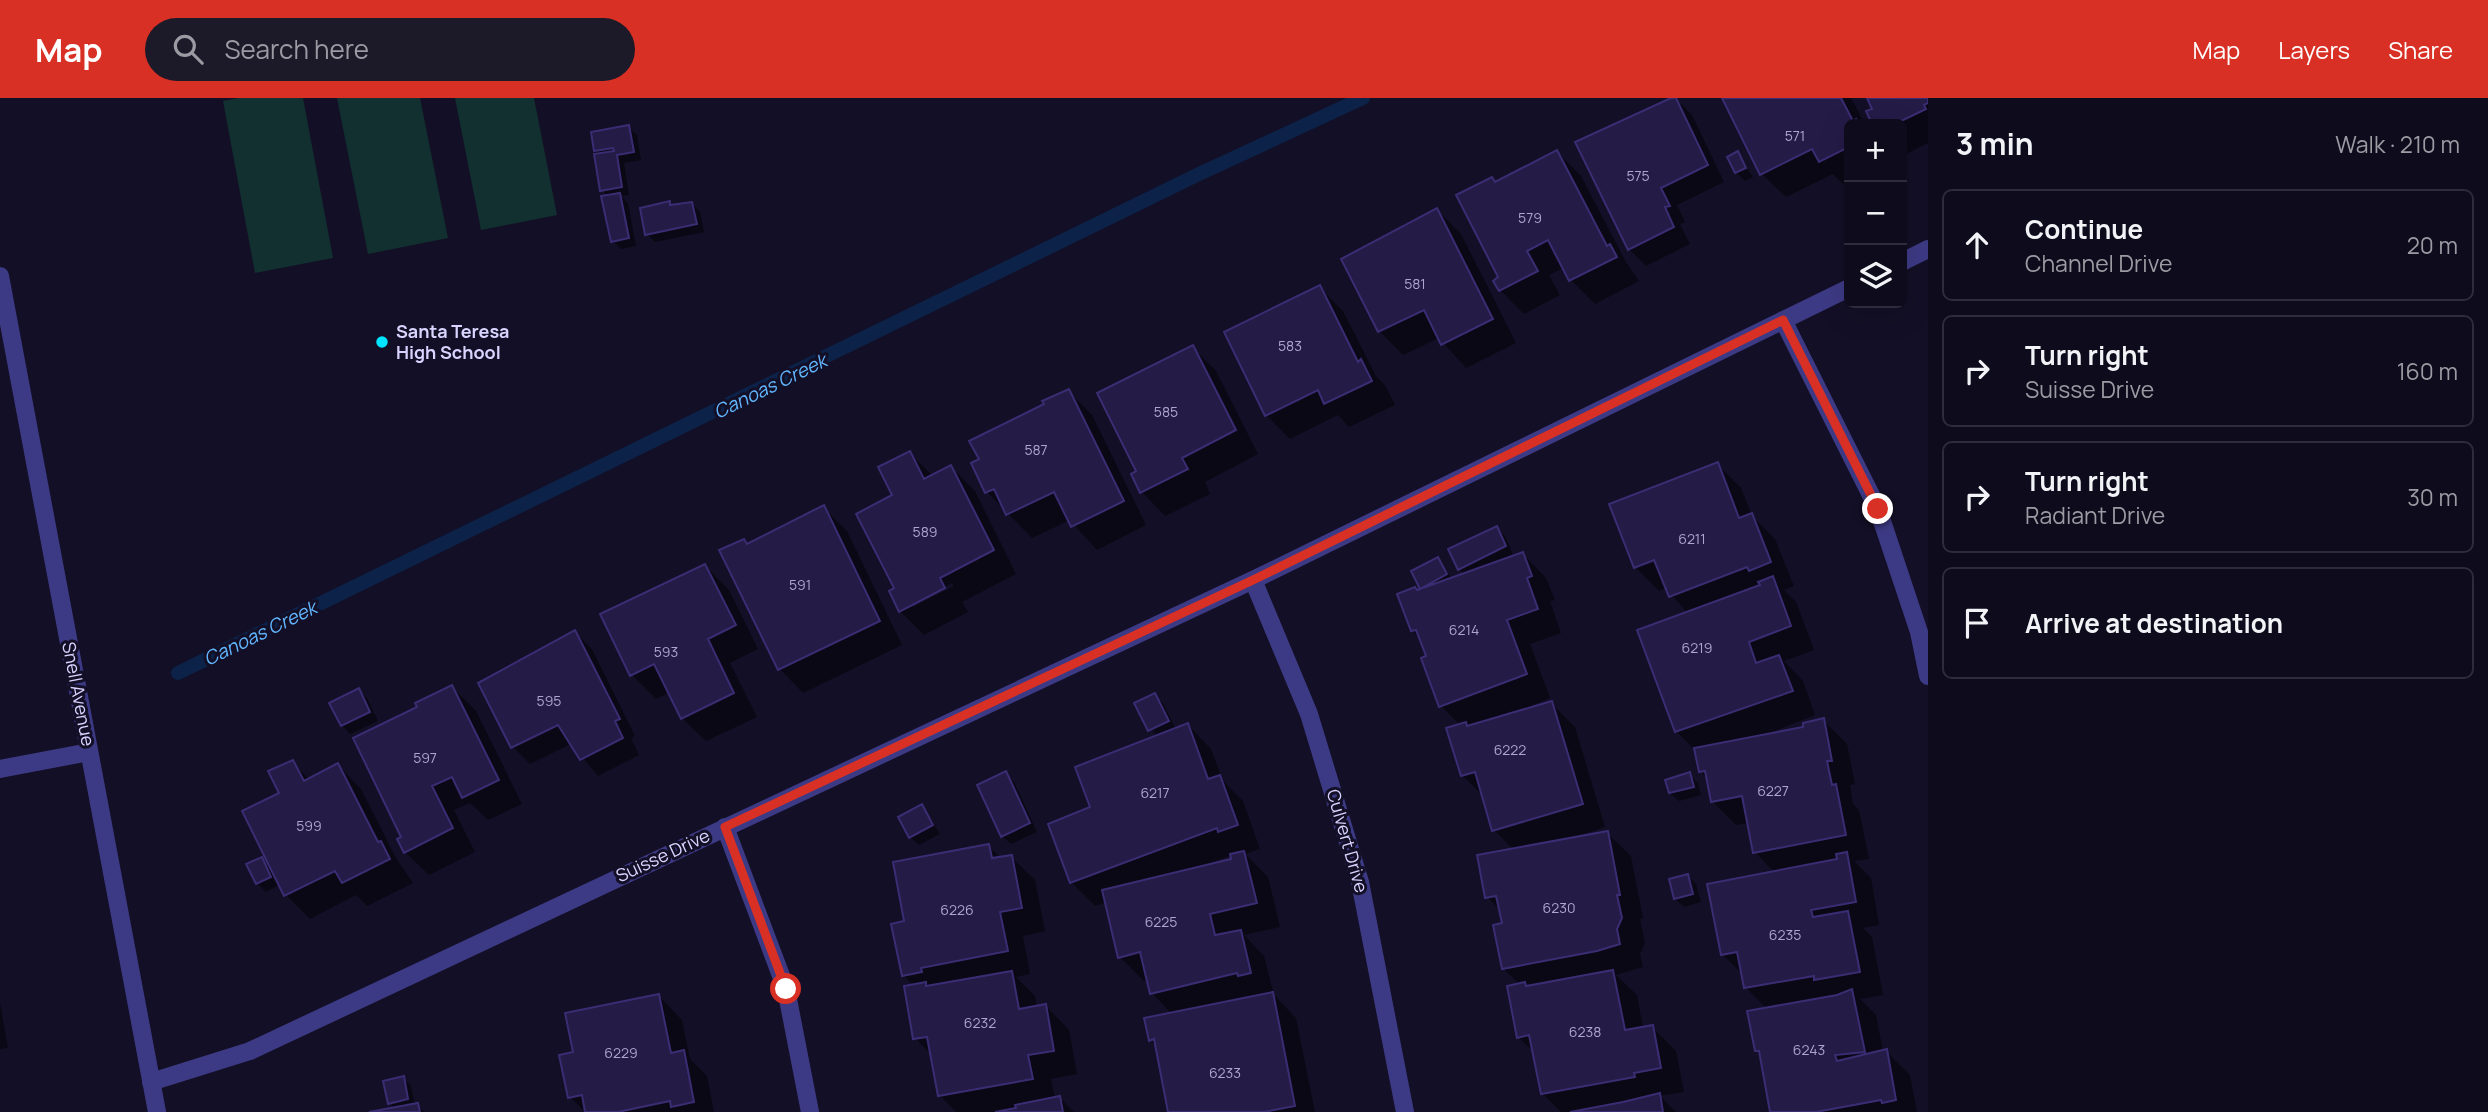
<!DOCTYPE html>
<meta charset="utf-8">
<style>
:root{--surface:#0e0b1c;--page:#1c1929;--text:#f1f3f6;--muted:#9b9ba3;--line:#2e2b3b;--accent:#d93025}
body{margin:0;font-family:Manrope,sans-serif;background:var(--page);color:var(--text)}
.controls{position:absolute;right:21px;top:21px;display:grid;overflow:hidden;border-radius:10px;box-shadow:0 7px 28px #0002}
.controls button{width:63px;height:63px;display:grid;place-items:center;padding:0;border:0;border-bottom:2px solid var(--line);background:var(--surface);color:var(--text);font:35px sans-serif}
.stop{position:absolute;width:21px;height:21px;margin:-16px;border:5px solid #d93025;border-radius:50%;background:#fff}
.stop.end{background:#d93025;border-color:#fff;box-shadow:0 2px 7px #0008}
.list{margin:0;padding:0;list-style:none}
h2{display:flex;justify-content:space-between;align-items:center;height:91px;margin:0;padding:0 28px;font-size:30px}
h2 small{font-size:23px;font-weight:400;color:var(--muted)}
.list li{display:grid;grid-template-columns:46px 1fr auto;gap:21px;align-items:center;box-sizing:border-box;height:112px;margin:0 14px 14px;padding:0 14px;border:2px solid var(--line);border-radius:10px}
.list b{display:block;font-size:26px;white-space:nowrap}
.list p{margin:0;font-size:23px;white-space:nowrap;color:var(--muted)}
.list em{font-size:23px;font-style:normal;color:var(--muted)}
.icon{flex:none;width:38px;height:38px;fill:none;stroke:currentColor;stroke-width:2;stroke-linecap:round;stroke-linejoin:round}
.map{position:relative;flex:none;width:1928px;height:1014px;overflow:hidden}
header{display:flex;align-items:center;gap:42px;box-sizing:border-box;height:98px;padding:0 35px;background:var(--accent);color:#fff}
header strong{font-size:33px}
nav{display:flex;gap:38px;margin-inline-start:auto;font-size:24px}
.search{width:490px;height:63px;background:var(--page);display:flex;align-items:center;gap:18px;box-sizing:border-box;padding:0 24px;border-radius:38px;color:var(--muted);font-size:26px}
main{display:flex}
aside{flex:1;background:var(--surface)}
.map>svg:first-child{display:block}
.green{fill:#12302f}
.shadow{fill:#0007;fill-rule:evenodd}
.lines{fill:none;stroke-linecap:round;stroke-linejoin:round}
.stream{stroke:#0c2248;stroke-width:14}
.building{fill:#241b47;stroke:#3b2d73;stroke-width:2}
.service{stroke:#3d3a85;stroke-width:18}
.minor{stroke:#3d3a85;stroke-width:18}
.tertiary{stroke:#3d3a85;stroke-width:18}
.route{stroke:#d93025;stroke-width:9}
.poi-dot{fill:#00e5ff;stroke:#130f26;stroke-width:2.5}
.labels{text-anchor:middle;stroke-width:6;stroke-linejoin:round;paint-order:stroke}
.number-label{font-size:14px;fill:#aca6d1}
.poi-label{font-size:18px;font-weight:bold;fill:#d9d4ff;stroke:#130f26;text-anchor:start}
.street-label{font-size:18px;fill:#d9d4ff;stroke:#130f26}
.water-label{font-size:19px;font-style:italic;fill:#62b6ff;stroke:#130f26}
</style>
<header>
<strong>Map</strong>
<div class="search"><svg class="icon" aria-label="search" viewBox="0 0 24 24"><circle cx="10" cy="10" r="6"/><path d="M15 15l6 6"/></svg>Search here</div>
<nav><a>Map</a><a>Layers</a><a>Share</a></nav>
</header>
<main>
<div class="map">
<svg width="1928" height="1014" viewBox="0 0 1928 1014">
<rect width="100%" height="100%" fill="#130f26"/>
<path class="green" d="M238 0H303L333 160 255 175 223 3Z
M337 0H420L448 140 368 156Z
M455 0H534L557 117 481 132Z"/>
<path class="shadow" d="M1675 0 1692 17 1724 84 1677 107 1685 124 1680 126 1690 146 1646 168 1629 151Z
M1724 0H1851L1865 26H1849V84L1844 87 1833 76 1786 99 1762 76Z
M1868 0H1928V45L1902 58V26H1874L1868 14 1874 12Z
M628 29 637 37 641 62 624 65 629 97 621 98 628 105 636 148 621 151 613 143 609 99 602 92 600 57 596 52Z
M1557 54 1581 78 1626 164 1639 183 1595 206 1571 182 1564 170 1549 177 1560 197 1524 216 1500 192 1501 180Z
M1737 56 1753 79 1745 83 1736 74 1730 59Z
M669 105 673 109 692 106 700 114 704 134 655 144 647 136Z
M1437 112 1461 136 1516 245 1466 270 1439 240 1403 257 1379 233Z
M1319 189 1343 213 1376 278 1385 287 1395 307 1349 329 1338 317 1290 341 1266 317Z
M1192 249 1216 273 1258 356 1205 384 1210 396 1165 418 1142 394 1133 376 1139 374Z
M1068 293 1092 317 1146 427 1097 452 1070 422 1032 440 987 394 981 362Z
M909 355 933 378 951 369 975 393 1016 476 962 504 968 514 924 537 900 513 896 491ZM952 485 954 488 913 509V505Z
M1717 366 1741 390 1752 418 1775 441 1794 488 1784 492 1796 504 1814 552 1784 563 1803 583 1815 617 1759 639 1805 630 1823 622 1847 646 1855 686 1850 687 1853 706 1859 712 1869 761 1854 763 1871 780 1879 827 1863 830 1872 839 1883 897 1860 901 1876 917 1883 954 1886 953 1910 977 1917 1014H1772L1761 958 1756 953 1767 911 1745 889 1743 877 1722 856 1775 775 1755 754 1749 725 1736 727 1712 703 1709 682 1701 674 1696 653 1676 633 1688 516 1666 490 1659 493 1635 469ZM1662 457 1663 461 1645 467V464Z
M824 410 847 433 902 547 803 595 780 571 748 447Z
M1496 430 1505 438 1514 459 1523 456 1546 480 1555 502 1550 503 1561 535 1530 546 1550 600 1528 609 1529 611 1551 605 1575 629 1605 729 1580 737 1581 740 1607 735 1631 758 1643 820 1640 821 1645 845 1640 856 1643 869 1616 877 1637 897 1643 930 1652 929 1676 953 1684 994 1660 998 1676 1014H1561L1542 995 1535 955 1518 939 1520 887 1503 870 1501 813 1487 799 1514 752 1494 732 1484 699 1462 677 1460 627 1441 608 1428 559 1421 541 1412 532 1418 494 1423 492 1421 490 1438 461 1452 481 1465 477 1459 471Z
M705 468 729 492 758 551 730 565 757 619 706 643 682 620 670 594 656 601 632 577Z
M575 535 592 551 635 638 631 640 639 657 598 678 571 646 530 666 513 649 480 586Z
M452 589 476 613 522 706 488 722 470 705 454 712 475 754 429 777 405 754 404 740 420 610Z
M359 592 367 600 378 623 350 636 342 627Z
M1154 597 1163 605 1176 632 1188 627 1211 651 1223 683 1243 703 1260 751 1245 756 1268 779 1280 829 1244 837 1264 858 1274 897 1296 920 1315 1014H1170L1157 949 1150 942 1172 916 1152 895 1149 881 1144 883 1120 859 1107 804 1095 808 1071 784 1092 710 1157 639 1136 606ZM1232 757 1233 762 1211 768 1210 765Z
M292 664 310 682 338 667 361 691 396 760 413 785 367 808 356 797 310 821 286 797 281 786 266 794 257 785 249 767 261 761 273 773 281 696Z
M1005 675 1014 684 1037 734 1011 746 1002 738Z
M1689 676 1698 685 1701 697 1679 703 1670 695Z
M922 708 940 736 919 747 910 739Z
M988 748 1001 760 1011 759 1035 782 1045 833 1023 838 1030 876 1016 879 1035 898 1037 910 1046 908 1069 932 1077 976 1051 981 1055 1001 1060 1000 1074 1014H956L940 997 933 958 915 940 914 888 903 877 906 824Z
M1688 778 1696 786 1701 804 1684 809 1675 801Z
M659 898 682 922 690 961 707 978 714 1014H585L570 999 575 956Z
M0 905 8 950 0 951Z
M403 980 411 988 415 1007 425 1014H379L395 1011 390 1005Z"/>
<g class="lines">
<path class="stream" d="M178 575 1199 76 1363 0"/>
</g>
<path class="building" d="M1671 0H1676L1708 67 1661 90 1670 108 1665 109 1674 129 1628 152 1575 44Z
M1722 0H1841L1853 23 1856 21 1859 26H1849V49L1819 64 1812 51 1760 77Z
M1867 0H1928V5L1924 7 1926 11 1895 26H1872L1866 13 1872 11Z
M629 27 634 54 617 57 622 89 600 93 594 56 614 53 613 50 594 53 591 34Z
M1557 52 1607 148 1610 146 1617 159 1569 183 1548 142 1527 153 1538 173 1499 193 1493 183 1498 179 1456 97 1492 79 1495 84Z
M1738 53 1746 70 1735 75 1727 59Z
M620 95 629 140 611 144 601 98Z
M670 103V107L692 104 697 126 645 137 640 110Z
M1437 110 1493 221 1441 247 1424 212 1378 234 1341 161Z
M1320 187 1358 264 1361 261 1372 283 1324 306 1318 292 1265 318 1224 234Z
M1193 247 1236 332 1182 360 1188 371 1140 395 1131 376 1136 373 1097 295Z
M1069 291 1124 403 1071 429 1054 394 1006 417 994 391 985 395 971 365 979 361 969 343 1044 306 1042 303Z
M910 353 924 381 951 367 994 452 940 480 945 490 899 514 889 493 894 490 856 416 892 397 878 369Z
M1718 364 1739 420 1752 415 1771 464 1749 473 1747 469 1669 499 1654 462 1634 470 1609 406Z
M824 407 880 523 778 572 719 452 744 441 747 446Z
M1497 428 1506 448 1458 472 1448 451Z
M1523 454 1532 478 1527 480 1538 511 1507 522 1527 576 1439 609 1421 560 1426 558 1416 532 1411 533 1397 496 1415 489 1417 492Z
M1438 459 1447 476 1420 491 1411 473Z
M705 466 736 527 708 541 734 595 681 621 654 566 630 578 600 516Z
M1773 478 1791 528 1749 544 1756 565 1779 557 1793 593 1675 634 1637 532 1760 487 1758 484Z
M575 532 620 621 615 623 623 640 580 662 558 627 511 650 478 585Z
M452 587 499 682 462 700 452 679 432 688 453 730 404 755 397 741 401 739 353 640 417 609 415 605Z
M359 590 370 614 341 628 329 605Z
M1155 595 1169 623 1148 633 1134 605Z
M1552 603 1583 706 1492 733 1475 674 1461 678 1446 630 1466 624 1467 628Z
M1824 620 1832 663H1827L1832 687 1836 686 1846 737 1753 755 1742 698 1711 704 1705 673 1699 674 1694 650 1803 629V625Z
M1188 625 1208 681 1220 677 1238 727 1218 734 1217 730 1070 785 1048 726 1090 709 1075 669Z
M293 662 304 683 338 665 378 744 381 743 390 761 342 785 335 773 284 798 242 713 279 695 268 673Z
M1006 673 1030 725 1001 739 977 687Z
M1690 674 1694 689 1669 695 1665 682Z
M922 706 933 727 909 740 898 719Z
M1608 733 1620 797H1617L1622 820 1617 831 1620 846 1597 853 1502 871 1493 827 1502 825 1496 798 1485 800 1477 757Z
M989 746 992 760 1012 757 1022 810 1000 814 1008 853 921 870 922 874 902 878 891 826 904 823 893 764Z
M1244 753 1257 805 1210 816 1215 837 1241 832 1251 875 1238 878 1237 875 1150 896 1140 854 1118 860 1102 792 1231 761 1230 756Z
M1847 754 1856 804 1811 812 1813 819 1848 813 1860 874 1814 882V878L1744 890 1737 854 1721 857 1707 786 1837 761 1836 756Z
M262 759 271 779 256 786 246 766Z
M1688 776 1693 796 1674 801 1669 781Z
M1613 872 1625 932 1653 927 1661 970 1634 975 1635 979 1541 996 1529 937 1517 940 1507 888 1525 884 1526 888Z
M1012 873 1019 911 1046 906 1054 953 1028 957 1033 981 938 998 927 939 913 941 904 888 926 884V888Z
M1852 891 1865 954 1835 957 1837 963 1887 951 1896 1002 1882 1005 1881 1002 1816 1014H1770L1759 953H1755L1747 913 1837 897Z
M1273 894 1295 1008 1264 1014H1168L1154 941 1149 943 1144 920Z
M659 896 671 955 684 952 694 1004 671 1009 670 1003 618 1014H585L582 997 568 1000 559 957 573 954 565 915Z
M404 978 408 1001 388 1006 383 983Z
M1660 995 1663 1014H1570L1623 1004Z
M1060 998 1063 1014H995L1016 1010 1015 1007Z
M418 1005 420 1014H369Z"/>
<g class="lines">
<path class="service" d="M0 671 89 654"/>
<path class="minor" d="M1902 164 1928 151
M1783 222 1878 411 1919 534 1928 578
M1253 482 1309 616 1360 784 1405 1014
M725 729 786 891 810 1014
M151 984 250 953 1253 482 1849 190"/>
<path class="tertiary" d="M0 178 157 1014"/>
</g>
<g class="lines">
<path class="route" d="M786 891 725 729 1253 482 1783 222 1878 411"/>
</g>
<circle class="poi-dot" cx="382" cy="244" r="7"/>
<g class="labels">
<g class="number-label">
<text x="1795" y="43">571</text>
<text x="1638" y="83">575</text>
<text x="1530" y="125">579</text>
<text x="1415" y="191">581</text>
<text x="1290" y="253">583</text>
<text x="1166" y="319">585</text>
<text x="1036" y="357">587</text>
<text x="925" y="439">589</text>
<text x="1692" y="446">6211</text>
<text x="800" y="492">591</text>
<text x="1464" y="537">6214</text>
<text x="1697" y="555">6219</text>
<text x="666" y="559">593</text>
<text x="549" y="608">595</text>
<text x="1510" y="657">6222</text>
<text x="425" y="665">597</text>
<text x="1773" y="698">6227</text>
<text x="1155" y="700">6217</text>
<text x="309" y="733">599</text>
<text x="1559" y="815">6230</text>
<text x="957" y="817">6226</text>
<text x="1161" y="829">6225</text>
<text x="1785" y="842">6235</text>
<text x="980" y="930">6232</text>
<text x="1585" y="939">6238</text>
<text x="1809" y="957">6243</text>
<text x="621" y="960">6229</text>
<text x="1225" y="980">6233</text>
</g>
<g class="poi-label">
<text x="396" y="240">Santa Teresa<tspan x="396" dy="21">High School</tspan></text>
</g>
<g class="street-label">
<text transform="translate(78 596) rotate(79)" y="6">Snell Avenue</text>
<text transform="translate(1347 743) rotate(74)" y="6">Culvert Drive</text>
<text transform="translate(663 758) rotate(-25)" y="6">Suisse Drive</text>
</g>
<g class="water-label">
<text transform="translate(770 288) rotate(-26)" y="7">Canoas Creek</text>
<text transform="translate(260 535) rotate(-26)" y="7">Canoas Creek</text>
</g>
</g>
</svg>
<div class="controls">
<button>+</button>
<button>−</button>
<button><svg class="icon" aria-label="layers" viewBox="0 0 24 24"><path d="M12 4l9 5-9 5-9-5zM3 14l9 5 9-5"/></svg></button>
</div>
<div class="stop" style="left:786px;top:891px"></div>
<div class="stop end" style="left:1878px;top:411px"></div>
</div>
<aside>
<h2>3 min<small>Walk · 210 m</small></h2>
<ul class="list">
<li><svg class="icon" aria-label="ahead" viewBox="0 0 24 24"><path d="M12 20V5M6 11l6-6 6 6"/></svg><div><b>Continue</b><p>Channel Drive</p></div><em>20 m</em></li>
<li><svg class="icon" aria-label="right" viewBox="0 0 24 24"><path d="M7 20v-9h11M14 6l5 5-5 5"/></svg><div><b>Turn right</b><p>Suisse Drive</p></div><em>160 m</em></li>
<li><svg class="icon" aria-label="right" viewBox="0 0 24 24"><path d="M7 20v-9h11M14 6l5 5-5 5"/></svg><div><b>Turn right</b><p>Radiant Drive</p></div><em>30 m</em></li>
<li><svg class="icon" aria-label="arrive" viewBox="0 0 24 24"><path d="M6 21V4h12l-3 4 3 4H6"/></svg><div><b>Arrive at destination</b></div></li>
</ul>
</aside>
</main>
